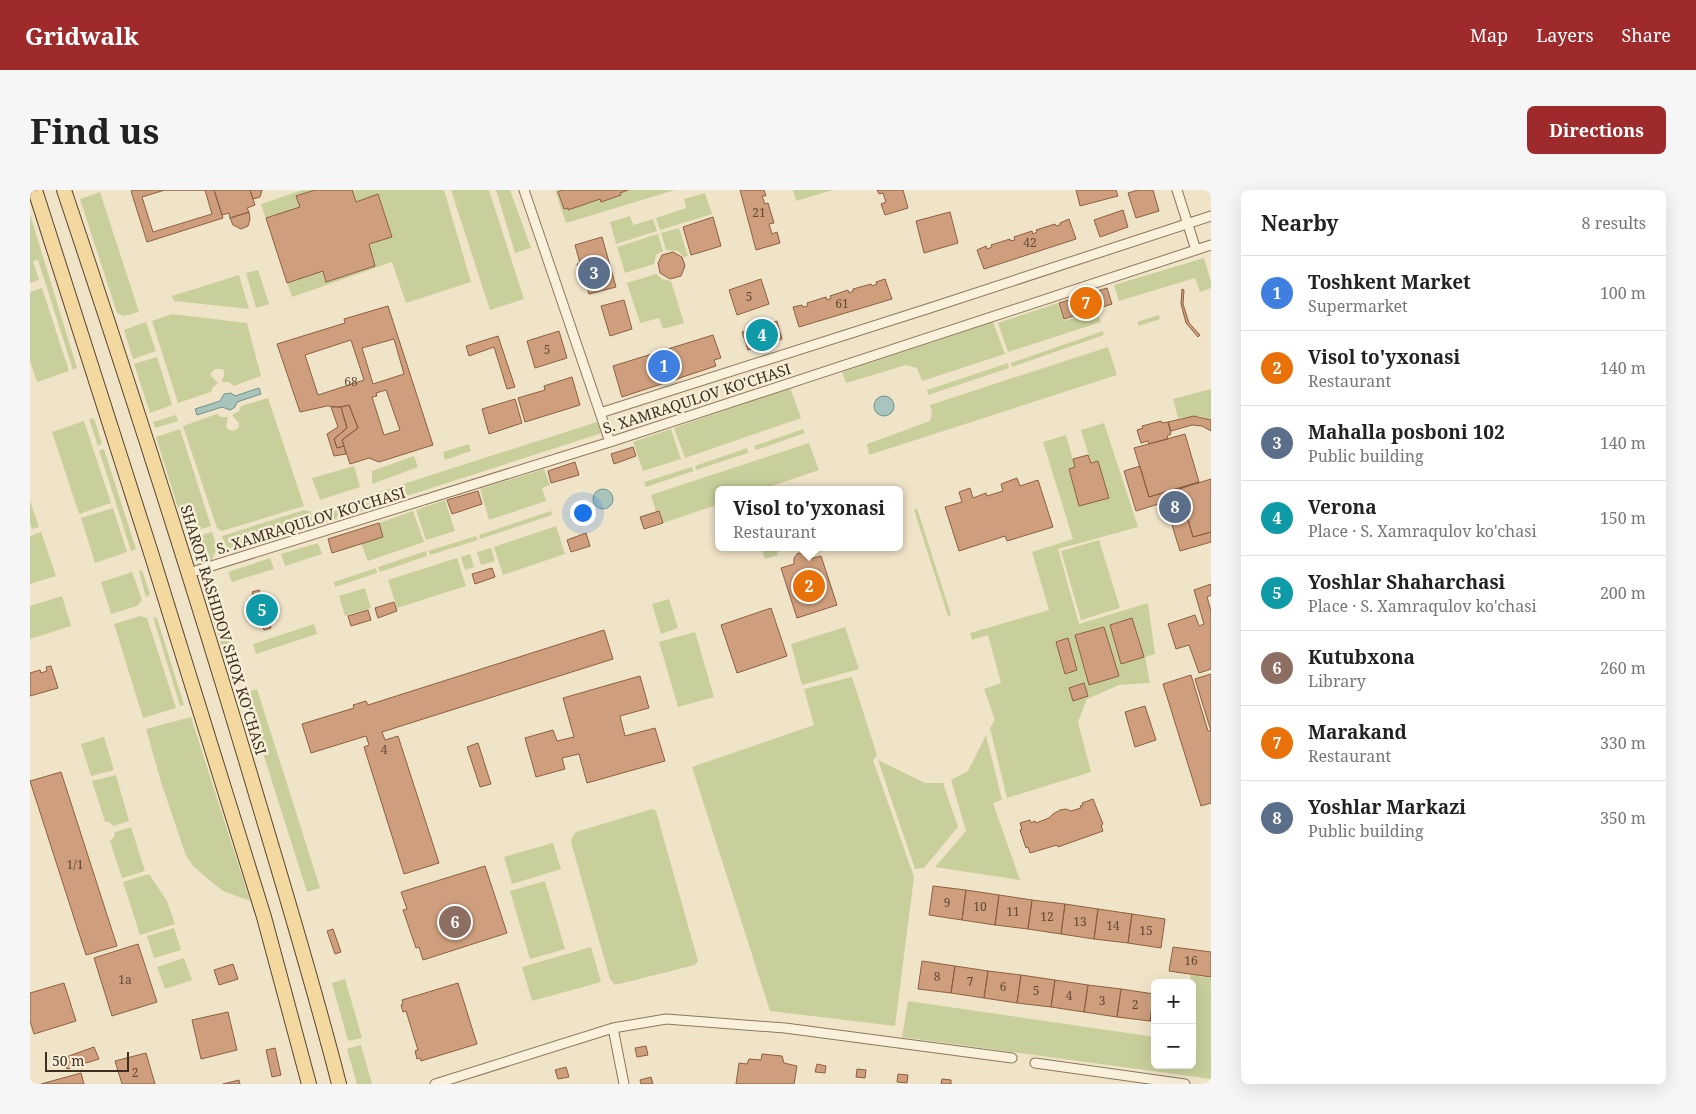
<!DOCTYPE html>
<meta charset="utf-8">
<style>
:root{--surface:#fff;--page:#f6f6f6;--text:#222;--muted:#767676;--line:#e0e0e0;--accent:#9e2a2b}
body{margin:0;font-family:"Noto Serif",serif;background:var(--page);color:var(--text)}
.controls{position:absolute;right:15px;bottom:15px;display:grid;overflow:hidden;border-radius:8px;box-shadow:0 5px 20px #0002}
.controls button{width:45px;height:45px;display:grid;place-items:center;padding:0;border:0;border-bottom:1px solid var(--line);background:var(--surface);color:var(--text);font:25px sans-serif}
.scale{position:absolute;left:15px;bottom:12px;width:84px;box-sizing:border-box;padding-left:5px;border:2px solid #3d2e20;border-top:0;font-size:14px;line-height:18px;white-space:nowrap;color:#3d2e20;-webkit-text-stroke:4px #f7eed8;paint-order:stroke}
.you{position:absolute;left:552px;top:322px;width:18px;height:18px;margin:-12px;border:4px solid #fff;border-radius:50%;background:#1a73e8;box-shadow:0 0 0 8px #1a73e833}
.badge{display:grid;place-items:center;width:32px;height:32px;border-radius:50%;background:var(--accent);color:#fff;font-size:16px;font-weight:700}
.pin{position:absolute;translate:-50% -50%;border:2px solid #fff;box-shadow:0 1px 5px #0006}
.popup{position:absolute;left:685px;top:296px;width:188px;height:65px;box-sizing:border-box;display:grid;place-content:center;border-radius:8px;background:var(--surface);filter:drop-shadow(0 1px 4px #0005);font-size:16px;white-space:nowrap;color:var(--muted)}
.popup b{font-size:19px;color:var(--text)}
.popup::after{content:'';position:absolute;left:50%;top:100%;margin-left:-10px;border:10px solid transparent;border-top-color:var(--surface)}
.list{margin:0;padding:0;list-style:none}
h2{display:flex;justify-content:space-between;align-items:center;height:65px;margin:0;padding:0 20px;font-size:21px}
h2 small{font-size:16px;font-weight:400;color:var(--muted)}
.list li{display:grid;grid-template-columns:32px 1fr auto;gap:15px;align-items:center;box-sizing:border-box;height:75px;padding:0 20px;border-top:1px solid var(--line)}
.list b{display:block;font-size:19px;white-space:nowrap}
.list p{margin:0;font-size:16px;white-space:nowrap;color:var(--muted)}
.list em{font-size:16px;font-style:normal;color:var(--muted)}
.map{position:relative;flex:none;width:1181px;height:894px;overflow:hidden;border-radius:8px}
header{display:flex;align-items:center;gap:30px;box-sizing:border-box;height:70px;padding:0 25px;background:var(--accent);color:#fff}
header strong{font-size:24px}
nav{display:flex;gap:28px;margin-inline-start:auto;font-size:18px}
.intro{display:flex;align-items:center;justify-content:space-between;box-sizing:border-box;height:120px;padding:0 30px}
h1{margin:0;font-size:35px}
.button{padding:12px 22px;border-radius:8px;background:var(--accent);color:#fff;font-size:18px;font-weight:700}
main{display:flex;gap:30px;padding:0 30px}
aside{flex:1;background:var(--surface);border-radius:8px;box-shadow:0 5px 20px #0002}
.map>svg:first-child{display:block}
.green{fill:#c9cf9b}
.water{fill:#a9c4bc;stroke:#6f938a}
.building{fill:#cf9f7d;stroke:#8d5f41;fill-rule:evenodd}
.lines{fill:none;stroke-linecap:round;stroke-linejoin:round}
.street-casing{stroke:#8d765c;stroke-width:11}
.primary-casing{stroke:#5b4430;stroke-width:16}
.street{stroke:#faf1dc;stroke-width:9}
.primary{stroke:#f3d9a0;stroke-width:14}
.labels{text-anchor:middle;stroke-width:5;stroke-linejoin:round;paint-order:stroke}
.number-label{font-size:12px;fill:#624a37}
.street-label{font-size:15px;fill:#3d2e20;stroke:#f7eed8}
</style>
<header>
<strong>Gridwalk</strong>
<nav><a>Map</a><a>Layers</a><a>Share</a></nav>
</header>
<div class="intro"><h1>Find us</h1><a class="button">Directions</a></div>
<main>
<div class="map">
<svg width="1181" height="894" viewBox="0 0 1181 894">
<rect width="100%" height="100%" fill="#f0e4c8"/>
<path class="green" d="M273 0H414L441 92 376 113 362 72 262 107 231 14Z
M421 0H459L494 109 460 120Z
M466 0H480L501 58 485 63Z
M525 0H645L536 33Z
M763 0H803L766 11Z
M70 2 109 122 94 126 87 123 50 9Z
M675 3 682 24 630 40 626 28 656 18 654 9Z
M0 24 47 178 43 180 8 70 3 71 9 90 0 93Z
M600 26 603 35 623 29 627 41 586 54 580 32Z
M649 38 658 66 654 67 648 61 636 60 631 43Z
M628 44 633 61 626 65 624 74 595 83 587 57Z
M1174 68 1181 92V98L1170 102 1165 88 1089 111 1084 95Z
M228 80 239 114 226 118 216 83Z
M626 84 632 89 641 91 654 133 633 139 629 128 610 133 597 93Z
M209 85 219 119 144 111 142 106Z
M12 98 39 181 7 192 0 171V102Z
M1028 113 1034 131 1067 120 1071 132 978 162 968 133Z
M142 124 217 133 231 186 204 196 199 192H192V189L194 186V181L192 179H185L181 183V186L188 193 183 197 181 202 148 213 122 131Z
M1129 125 1130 129 1109 136 1107 132Z
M116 132 126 161 103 169 94 140Z
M963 132 975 164 892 191 887 178 876 175 816 193 812 182Z
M1073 141 1074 145 982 177 981 173Z
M1078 157 1087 185 839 265 837 254 900 231 902 223 900 215Z
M127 167 142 215 120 223 104 174Z
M978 173 979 178 898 205 897 200Z
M760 197 771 228 655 268 644 238Z
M1181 199V230L1170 226 1148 228 1143 209Z
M238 208 274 316 192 341 187 338 153 236 187 224 191 227H198L196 237 199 240 204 241 209 237V233L202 225 209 221 211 216Z
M146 225 148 231 125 238 123 232Z
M64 228 72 254 68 256 59 229Z
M54 231 81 313 49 324 22 242Z
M567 232 572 243 296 332 292 320Z
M1074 233 1108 337 1028 359 1049 434 1118 413 1125 464 1115 467 1120 493 1089 495 1057 509 1048 532 1061 582 977 608 960 538 965 530 954 499 971 493 958 445 942 450 940 443 1019 420 1002 362 1043 349 1013 252 1036 245 1045 277 1039 280 1049 316 1078 307 1068 271 1061 273 1051 240Z
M150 239 181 336 156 344 126 247Z
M641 239 651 269 613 281 603 252Z
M773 239 775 243 726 260 724 256Z
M779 253 789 280 730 300H689V314L633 333 629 321 626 322 621 305Z
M439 254 441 261 415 270 413 262Z
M717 258 718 263 666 280 665 276Z
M74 259 106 359 101 361 69 260Z
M384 266 388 277 342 294V281Z
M324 276 330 297 290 310 282 288Z
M662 277 664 281 616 297 614 292Z
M514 279 520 295 512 298 516 311 459 330 450 299Z
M415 310 425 341 396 350 386 320Z
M0 311 9 337 2 339 0 333Z
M83 318 97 362 65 373 51 328Z
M887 318 921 425 918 426 884 320Z
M274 320 280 321 284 336 203 363 195 354 192 346Z
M383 321 394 352 338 371 331 354 353 347 349 333Z
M521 321 522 325 450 349 449 345Z
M526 336 535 364 473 385 464 357Z
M11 342 26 386 0 394V346Z
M182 342 187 357 182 371 167 375 158 349Z
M446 346 448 350 400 365 398 361Z
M1069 350 1090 418 1051 430 1031 361Z
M288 353 292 364 255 376 251 364Z
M731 357H748L750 361 747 362 748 365 735 369Z
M461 358 465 371 451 375 447 362Z
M396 361 397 366 350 382 348 377Z
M440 364 444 377 435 380 431 367Z
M240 368 244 379 202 392 198 382Z
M427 368 436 396 367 418 358 390Z
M346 378 347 383 305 397 304 392Z
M112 380 120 404 116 407 109 381Z
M102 382 112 410 107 416 81 424 71 392Z
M182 385 209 468 197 472 170 390Z
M335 398 341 418 315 426 309 406Z
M32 406 41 436 0 449V416Z
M639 409 648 438 631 444 622 414Z
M110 426 117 428 146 518 113 528 84 434Z
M123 427 127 428 154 515 150 516Z
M284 434 287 444 226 464 223 454Z
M815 437 829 479 772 495 761 454Z
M665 442 684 507 648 517 629 452Z
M822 487 847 565 843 570 884 687 865 836 740 821 662 577 784 535 774 499Z
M227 499 290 698 277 702 214 503Z
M161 527 220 711 193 701 183 693 164 677 156 666 131 592 116 539Z
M956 545 972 610 963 613 990 690 905 677 936 641 921 590 938 581Z
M74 547 84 580 61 586 51 554Z
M848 570 895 593H913L928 637 894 678 885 679Z
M86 585 99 631 83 636 79 632H75L62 591Z
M622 619 626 621 668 771 665 775 585 795 580 789 543 659C540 651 541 645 549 641Z
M101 637 115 681 92 688 80 651 84 647 85 642Z
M523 653 531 679 482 694 474 667Z
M119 684 137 711 145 734 110 745 93 692Z
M515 691 535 759 500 769 480 701Z
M144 738 151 760 124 768 117 746Z
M561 757 571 792 502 811 492 777Z
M154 768 162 790 135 799 127 777Z
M1161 785 1181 788V889L872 847 878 811 1125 847V875H1162V793H1159Z
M315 789 332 848 318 851 302 793Z
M331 855 342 894H327L317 859Z"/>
<path class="water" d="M229 198 231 204 207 212 205 217 200 220 192 217 167 225 165 219 190 211 194 204 201 203 205 206Z
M844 216a10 10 0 1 1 20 0a10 10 0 1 1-20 0Z
M563 309a10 10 0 1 1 20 0a10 10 0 1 1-20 0Z"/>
<path class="building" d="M105 0H184L193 28 117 52 101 1Z
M135 0H175L182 24 123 42 112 7Z
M184 0H220L225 15 217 18 219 22 200 28 199 23 192 25Z
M220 0H232L230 7 223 9Z
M285 0H322L326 12 348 4 362 47 339 54 345 76 296 92 293 81 257 93 236 28 270 17 266 6Z
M532 0H598L590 3 591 5 571 12 570 9 538 20V18L534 19 528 2Z
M710 0H734L736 6H732L735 14 738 13 744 33 739 34 742 44 747 42 750 53 726 60Z
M847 0H873L878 18 855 25 851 14 856 12 853 3 849 4Z
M1046 0H1086L1088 6 1050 16Z
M1108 0H1123L1129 21 1106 28 1098 3Z
M1093 20 1098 37 1070 47 1064 30Z
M219 22 220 29 218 36 211 39 203 35 200 28Z
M920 22 928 53 894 63 886 31Z
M683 27 691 56 661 65 653 37Z
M1039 29 1046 49 954 79 947 60 956 56 957 59 962 57 961 55 980 49V51L985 50 984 47 1002 41 1003 44 1007 42 1006 40 1025 34 1026 36 1030 35V33Z
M572 47 586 97 559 104 553 84 550 85 547 74 550 73 545 55Z
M643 62 652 67 655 76 651 86 640 89 630 83 628 73 632 65Z
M731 89 739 114 707 125 699 100Z
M855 89 862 109 769 137 763 117 772 115 773 117 778 116 777 113 796 107 797 110 801 108 800 106 818 100 819 103 823 101V99L841 94 842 96 847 94 846 92Z
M1077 98 1082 114 1034 129 1029 113Z
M1152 99 1154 100 1153 114 1159 133 1170 145 1168 147 1156 133 1151 114Z
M594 110 602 139 580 146 571 116Z
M358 116 403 255 349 272 339 268 320 274 312 250 328 238 319 215 311 217 297 216 270 222 247 154 315 133 314 129ZM356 200 370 240 354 245 342 207 347 206 346 203Z
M747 131 752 149 718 160 712 142Z
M529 141 537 168 505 178 497 151Z
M683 145 691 168 684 170 686 176 592 207 583 176Z
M468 146 485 197 477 199 464 157 439 166 436 156Z
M364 149 374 184 343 194 332 158Z
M321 150 334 190 288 205 275 165Z
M542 187 550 215 495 232 488 208 515 200 514 196Z
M485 209 492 233 459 244 452 219Z
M319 215 328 238 312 250 314 256 307 258 304 249 317 238 311 217Z
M301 217H311L317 238 304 249 307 258 314 256 316 264 304 266 297 244 308 237Z
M1164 226 1181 230V241L1172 236 1162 235 1141 241 1138 232Z
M1131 231 1132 233 1138 232 1141 244 1137 246 1138 249 1119 254 1118 251 1111 253 1107 240 1113 238 1112 236Z
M1155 244 1169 292 1119 307 1104 258Z
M603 257 606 266 584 274 581 264Z
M1058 265 1061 273 1068 271 1079 308 1049 316 1039 279 1045 277 1043 269Z
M545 272 549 285 521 293 518 281Z
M1110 276 1119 307 1169 292 1149 299 1163 347 1181 342V352L1150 361 1135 312 1106 321 1094 281Z
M987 288 990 296 1008 290 1023 337 977 351 975 346 929 361 915 317 932 312 929 302 940 298 943 308 956 303 957 306 973 301 971 294Z
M1181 289V342L1163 347 1149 299Z
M448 301 452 314 422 324 417 310Z
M629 321 633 333 614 339 610 327Z
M349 333 353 347 302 363 298 349Z
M556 343 560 356 541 362 537 350Z
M768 363 776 364 779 369 791 366 807 415 767 428 751 378 764 374V368Z
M462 378 465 387 445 394 442 384Z
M1181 394V405L1177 407 1181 421V479L1169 483 1159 455 1146 459 1138 434 1165 425 1169 436 1174 434 1164 400Z
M229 400 241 438 234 440 222 402Z
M364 412 367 421 348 428 345 418Z
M741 418 757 466 707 483 691 435Z
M338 420 341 430 321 436 318 426Z
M1102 428 1114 467 1091 474 1080 435Z
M1074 437 1089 486 1059 495 1045 445Z
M574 440 583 469 352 542 355 550 368 546 409 673 374 684 334 557 339 555 336 546 281 563 272 534 324 518 323 515 336 511 338 515Z
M1038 448 1047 480 1035 484 1026 452Z
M21 476 28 498 0 506V483L10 480 11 483 17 481 16 477Z
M1181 484V541L1165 489Z
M1161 485 1178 541H1181V613L1171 616 1133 494Z
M610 486 619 518 590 526 595 546 625 538 635 571 557 593 549 564 532 568 535 579 506 587 495 548 523 540 527 551 544 547 533 508Z
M1054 493 1058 506 1043 511 1039 498Z
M1115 516 1126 550 1105 557 1095 522Z
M448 553 461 594 450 597 437 557Z
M31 582 87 756 56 765 0 591Z
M1063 609 1073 634 1071 635 1073 641 1028 657 1027 655 1000 663 998 657 996 658 990 640 992 639 990 633 1000 630 1001 633 1005 631 1006 633 1019 628 1023 624 1030 620 1036 619 1041 621 1051 618 1050 616 1053 615 1052 613Z
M455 676 477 743 393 770 389 757 386 758 373 720 377 719 371 702Z
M903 696 936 700 932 730 899 725Z
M936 700 969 705 965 735 932 730Z
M969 705 1002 710 998 739 965 735Z
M1002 710 1035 714 1031 744 998 739Z
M1035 714 1068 719 1064 749 1031 744Z
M1068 719 1102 724 1098 753 1064 749Z
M1102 724 1135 729 1131 758 1098 753Z
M303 739 311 762 305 764 297 741Z
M108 754 127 812 82 826 64 768Z
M1143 757 1181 762V787L1139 781Z
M892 771 925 776 921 803 888 799Z
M203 774 208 789 189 795 184 780Z
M925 776 958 781 954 808 921 803Z
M958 781 991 785 987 813 954 808Z
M991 785 1025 790 1021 817 987 813Z
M1025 790 1058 795 1054 822 1021 817Z
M34 793 46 831 4 844 0 831V803Z
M428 793 447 854 391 871 390 868 387 869 385 861 388 860 376 821 373 822 371 815 373 814 372 810Z
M1058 795 1091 799 1087 827 1054 822Z
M1091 799 1124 804 1120 831 1087 827Z
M1124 804H1125V832L1120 831Z
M198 822 207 860 171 869 162 830Z
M616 856 618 865 607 867 605 858Z
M64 857 69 869 37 879 33 868Z
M245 858 251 885 242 887 236 860Z
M116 863 125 894H92L85 871Z
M732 864 752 866 754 873 767 876 764 894H706L709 873 717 874 719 869 731 870Z
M787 874 796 876 795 883 785 882Z
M536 877 539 887 528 889 525 880Z
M827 879 836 880 835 888 826 887Z
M51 883 54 894H11Z
M868 884 878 885 877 893 867 892Z
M621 887 623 894H611L610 890Z
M912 889 921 890V894H911Z
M209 890 210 894H193Z"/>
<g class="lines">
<defs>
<path id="street" d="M494 0 580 252
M1147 0 1166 60
M570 223 900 118 1181 26
M159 383 580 252 1181 55
M583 838 594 894
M1005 873 1155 894
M405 894 583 838 636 829 755 838 982 868"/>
<path id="primary" d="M5 0 122 366 234 727 279 894
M34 0C102 203 168 408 229 614 257 707 285 800 309 894"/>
</defs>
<use href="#street" class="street-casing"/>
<use href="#primary" class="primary-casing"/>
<use href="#street" class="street"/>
<use href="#primary" class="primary"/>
</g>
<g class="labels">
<g class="number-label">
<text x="729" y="27">21</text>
<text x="1000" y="57">42</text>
<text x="719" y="111">5</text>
<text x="812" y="118">61</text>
<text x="517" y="164">5</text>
<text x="321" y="196">68</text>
<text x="354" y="564">4</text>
<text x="45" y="679">1/1</text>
<text x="917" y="717">9</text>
<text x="950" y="721">10</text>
<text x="983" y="726">11</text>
<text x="1017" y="731">12</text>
<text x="1050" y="736">13</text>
<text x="1083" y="740">14</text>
<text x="1116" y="745">15</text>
<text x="1161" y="775">16</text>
<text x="907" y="791">8</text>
<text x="95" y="794">1a</text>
<text x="940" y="796">7</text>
<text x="973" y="801">6</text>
<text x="1006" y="805">5</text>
<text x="1039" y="810">4</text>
<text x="1072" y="815">3</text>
<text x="1105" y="819">2</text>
<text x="105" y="887">2</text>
</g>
<g class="street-label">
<text transform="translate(667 209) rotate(-18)" y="5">S. XAMRAQULOV KO'CHASI</text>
<text transform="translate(281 331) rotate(-17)" y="5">S. XAMRAQULOV KO'CHASI</text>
<text transform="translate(193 440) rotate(73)" y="5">SHAROF RASHIDOV SHOX KO'CHASI</text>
</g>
</g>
</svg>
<div class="controls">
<button>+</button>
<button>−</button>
</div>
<div class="scale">50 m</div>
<div class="you"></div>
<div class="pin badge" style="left:634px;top:176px;background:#3f7fe0">1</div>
<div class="pin badge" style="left:779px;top:396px;background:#e8710a">2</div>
<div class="popup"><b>Visol to'yxonasi</b>Restaurant</div>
<div class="pin badge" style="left:564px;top:83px;background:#5c6f8a">3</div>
<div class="pin badge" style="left:732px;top:145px;background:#0f9aa8">4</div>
<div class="pin badge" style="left:232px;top:420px;background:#0f9aa8">5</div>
<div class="pin badge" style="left:425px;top:732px;background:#8d6e63">6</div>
<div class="pin badge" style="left:1056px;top:113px;background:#e8710a">7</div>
<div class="pin badge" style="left:1145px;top:317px;background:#5c6f8a">8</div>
</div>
<aside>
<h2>Nearby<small>8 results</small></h2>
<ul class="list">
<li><span class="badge" style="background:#3f7fe0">1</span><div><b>Toshkent Market</b><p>Supermarket</p></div><em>100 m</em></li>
<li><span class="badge" style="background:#e8710a">2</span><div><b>Visol to'yxonasi</b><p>Restaurant</p></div><em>140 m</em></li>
<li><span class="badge" style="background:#5c6f8a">3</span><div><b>Mahalla posboni 102</b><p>Public building</p></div><em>140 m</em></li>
<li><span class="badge" style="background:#0f9aa8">4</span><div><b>Verona</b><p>Place · S. Xamraqulov ko'chasi</p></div><em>150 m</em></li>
<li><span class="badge" style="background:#0f9aa8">5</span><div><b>Yoshlar Shaharchasi</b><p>Place · S. Xamraqulov ko'chasi</p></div><em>200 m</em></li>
<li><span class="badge" style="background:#8d6e63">6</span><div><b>Kutubxona</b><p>Library</p></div><em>260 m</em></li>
<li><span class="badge" style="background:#e8710a">7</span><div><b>Marakand</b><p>Restaurant</p></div><em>330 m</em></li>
<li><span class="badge" style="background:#5c6f8a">8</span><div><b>Yoshlar Markazi</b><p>Public building</p></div><em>350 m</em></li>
</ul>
</aside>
</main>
